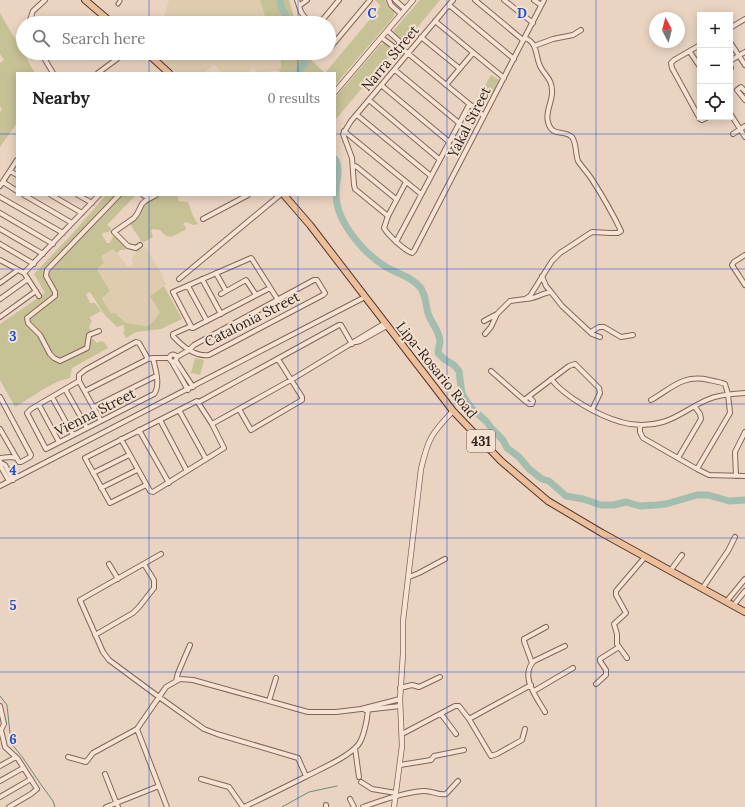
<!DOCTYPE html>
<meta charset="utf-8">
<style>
:root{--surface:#fff;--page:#f6f6f6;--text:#222;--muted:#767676;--line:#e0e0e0}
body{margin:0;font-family:Lora,serif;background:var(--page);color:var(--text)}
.controls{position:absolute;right:12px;top:12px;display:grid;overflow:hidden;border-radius:0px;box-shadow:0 2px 10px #0003}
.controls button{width:36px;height:36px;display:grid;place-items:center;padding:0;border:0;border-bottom:1px solid var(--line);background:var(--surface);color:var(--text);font:20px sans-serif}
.compass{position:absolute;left:649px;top:12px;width:36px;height:36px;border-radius:50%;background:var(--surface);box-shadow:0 2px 10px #0003;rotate:353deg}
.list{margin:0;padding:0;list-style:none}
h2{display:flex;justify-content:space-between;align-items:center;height:52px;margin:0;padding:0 16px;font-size:17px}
h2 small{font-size:13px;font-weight:400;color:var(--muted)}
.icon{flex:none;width:22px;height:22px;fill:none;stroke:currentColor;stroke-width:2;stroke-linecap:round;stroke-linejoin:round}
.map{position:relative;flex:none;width:745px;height:807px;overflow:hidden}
.search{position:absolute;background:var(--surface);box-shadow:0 2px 10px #0003;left:16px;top:16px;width:320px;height:44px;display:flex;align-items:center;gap:10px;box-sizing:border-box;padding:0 14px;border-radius:22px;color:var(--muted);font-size:15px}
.panel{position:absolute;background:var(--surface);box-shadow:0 2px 10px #0003;left:16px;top:72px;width:320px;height:124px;border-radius:0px}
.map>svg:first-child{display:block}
.farmland{fill:#dfccaf}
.green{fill:#c7c196}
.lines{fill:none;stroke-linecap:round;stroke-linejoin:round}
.stream{stroke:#6b8a7b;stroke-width:1}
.river{stroke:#a3bdaf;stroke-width:7}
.pedestrian-casing{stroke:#82665a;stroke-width:5}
.minor-casing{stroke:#82665a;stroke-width:6}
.tertiary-casing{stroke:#82665a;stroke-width:6}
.primary-casing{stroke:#50362e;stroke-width:8}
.pedestrian{stroke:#f6e3d3;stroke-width:3}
.minor{stroke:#f6e3d3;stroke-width:4}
.tertiary{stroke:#f6e3d3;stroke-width:4.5}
.primary{stroke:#ecbf9a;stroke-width:6}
.grid{fill:none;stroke:#1d4ed8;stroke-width:1;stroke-opacity:0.55}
.labels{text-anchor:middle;stroke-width:4;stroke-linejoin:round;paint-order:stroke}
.shield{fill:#f2e0d0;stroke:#6c5b53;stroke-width:1}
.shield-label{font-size:13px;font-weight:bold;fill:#33221d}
.street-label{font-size:14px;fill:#33221d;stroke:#f2e0d0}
.grid-label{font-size:13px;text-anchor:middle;font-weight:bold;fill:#1d4ed8;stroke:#f2e0d0;stroke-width:4;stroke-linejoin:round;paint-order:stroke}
</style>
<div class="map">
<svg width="745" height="807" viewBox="0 0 745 807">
<rect width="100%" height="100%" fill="#ead4c1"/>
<path class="farmland" d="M169 0H260L267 23H156L164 17Z
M154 53H281V69L256 73 255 69 251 68 249 73H222L214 64 204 73H176Z
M145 246 163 276 162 277 166 284 151 296 160 312 153 322 147 326 126 323 118 315 111 314 102 297 110 291 97 268 104 263 101 256 114 249 128 267 133 264 131 260 134 258 132 256 136 254 135 252Z"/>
<path class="green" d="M260 0H289L293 14 299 23H267Z
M375 0H385L389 8 394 11V16L335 85V73H282L278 70 256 73 281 69V53H312V61L325 73 381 6Z
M420 0H440L403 45 401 39 395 34 394 30Z
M0 13 35 73H17V123L0 147V112L2 110 0 106V63L4 60 0 54Z
M387 43C392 48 397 49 402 53V56L392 53 335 120V98L380 45 382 44Z
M491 75 499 80 492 94 483 89Z
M106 195H136L107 225 111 228V231L103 233 102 235 107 243H110L114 234 127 248 125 250H120L117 253 113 249 101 256 104 263 97 269 110 291 102 298 111 314 115 313 126 323 147 326 153 322 160 312 150 296 164 286 182 319 161 329 136 332 126 338 123 332 125 330 123 325 117 327 104 314 90 292 86 294 90 303H95L101 311 90 317V319L92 320 89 328 94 332V334L92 336V338L97 343 101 341 103 342H104L108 348 72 368 70 378C52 381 31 398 15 407L0 380V324L45 293 34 274 74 232Z
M159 195H177L179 201 188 202 193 216 198 224 194 225 186 222 183 224 186 227 185 230C173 235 170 242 160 230L153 229 151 231 153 237 144 242 141 241 129 222 139 215 143 206 147 202Z
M195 358 204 360 200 375 191 373Z"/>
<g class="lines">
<path class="stream" d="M0 696 7 705 11 743 23 758 42 786 53 801 55 807
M282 807 309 792 337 786"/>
<path class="river" d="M280 0 281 6 289 23
M298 73 304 64V53
M335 159C342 170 335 182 336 194 336 206 340 216 346 226 356 242 370 257 386 267 398 274 410 276 420 287 427 296 425 306 429 316 433 325 439 331 440 341 440 345 438 348 438 353L444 359 454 365 459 371 462 394 471 408 486 421 492 429 503 440 507 448 519 457 529 469 542 479 549 481 566 496 583 499 601 505H614L626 502 640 506 656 505 666 504 697 495H708L729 501 745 500"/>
<defs>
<path id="pedestrian" d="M118 4 120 1"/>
<path id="minor" d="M297 0 301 12 309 23
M389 0 391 5 401 14
M395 0 405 9
M475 0 523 40
M504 0 533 23
M534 0 541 5
M449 5 514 59
M299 6 307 0
M435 21 504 78
M29 23 33 11 45 0
M320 23 339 0
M730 28 745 19
M421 37 459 68
M382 38 394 47 396 48 399 46V41L388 31
M730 42 745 65
M700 45 674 60 671 63 672 68 700 119 702 120 708 117
M399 46 484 116
M534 46 553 39 573 35 581 30
M329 49 370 0
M690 52 700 67
M41 53 53 73
M730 61 745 52
M730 65 731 68 730 69
M395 70 459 123
M98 73 125 53
M381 85 448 141
M446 85 473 53
M745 91 741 87 737 90 745 100
M369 100 439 159
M730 113 745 137
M357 115 431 176
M344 131 421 194
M733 134 745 126
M353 165 357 167 396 199
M10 171 17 175
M3 182 17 191
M406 182 388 216 384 228C388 235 404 250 412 253L414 251 544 0
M0 186 17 160
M24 195 72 223
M51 195 82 213
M78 195 92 203
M143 195 149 198
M0 197 63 233
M0 213 53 244
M388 216 355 189 354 185 352 158 343 134 351 121 453 0
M203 219 248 195
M0 229 43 254
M396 242 469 105
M0 244 34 264
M140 245 136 248 128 246 114 232 134 218 137 214 142 204 145 201 156 195
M745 255 734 262 732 265 745 285
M0 260 24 273 39 296
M24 273 99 195
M216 273 226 291
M542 276 546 286 551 292
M179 279 280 195
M202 279 221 314
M0 283 18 270
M188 286 207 321
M270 288 193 328H192L173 292 251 258 252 259 278 300
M221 294 246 280 256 295
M0 299 28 279
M526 299C535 299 542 293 551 292L562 306 592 334 600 337
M0 317 36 291
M484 321 497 314 510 301 525 299 530 296 552 261 560 253 592 232 610 233H618L621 231C612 212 602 195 591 178 587 172 582 167 578 161 575 153 577 144 572 137 564 129 552 138 548 122 545 113 552 102 552 93 553 79 544 75 540 66 535 55 538 43 525 38
M99 331 89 335 87 348 60 361 54 358 50 354 40 335 28 323 27 318 55 296V292L46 276 47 270 119 195
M591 332 599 327H604L621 337 633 335
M485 334 491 327 497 314
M356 342 360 341 387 326
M169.5 358a3.5 3.5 0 1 1 7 0a3.5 3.5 0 1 1-7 0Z
M177 357 189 350 194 345 314 280H317L325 293 323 295 209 355C195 357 182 346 173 336V334L191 326
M176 361 193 387
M172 362 188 390
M491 371 524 400 569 366 575 364 599 388 600 393 592 410
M551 379C565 397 599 416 621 422 634 426 649 426 663 422 680 417 693 405 709 399 720 394 733 394 745 393
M79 381 31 409 27 413 46 449 154 394C161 385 155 368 153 358
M65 389 87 428
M85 391 148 359 153 358H170
M0 397 31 455 30 457 21 462H19L0 429
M52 397 73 435
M524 400 529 404H532L533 401 529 397
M651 400C672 388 683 374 709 380 714 381 720 382 725 384L728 394 730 413 697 469
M199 402 339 325H341L352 344
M39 405 59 442
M94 407 156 376
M239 409 251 430 302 400V397L278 359
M179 410 206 459
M160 420 187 471
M101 421 79 381V375L85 370 136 342 139 343 148 359
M212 424 291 380 385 323
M640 425V432L643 438 697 469 709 475 745 476
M139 430 169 483
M121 439 150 491 153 492 224 448 212 424 197 401 85 458 110 503 146 485
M0 458 10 457 17 458
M678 458 701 419 700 414 695 407
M0 461 1 467 9 481
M1 463 5 465 13 480
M93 473 129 455
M736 476 735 452 745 432
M0 486 365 297
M101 488 137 470
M161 554 80 600 103 652 109 660 159 697 204 729 217 734 298 758 306 776
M109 564 118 579
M670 571 682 555
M409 577 419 573 445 559
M702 589 728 551 735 537
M726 602 745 579
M733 606 745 591
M95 635 133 613 139 607 154 588V580L144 564
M627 658 617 644V634L614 624 626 613 616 595V591L645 557
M532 663 524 641V639L546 627
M176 681 178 673 190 645
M596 684 606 675V670L600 661V659L619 647
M400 688 412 685 419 687 440 677
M534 691 573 668
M269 701 276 678
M0 706 4 724 1 730 5 747 18 759 37 789 31 794 9 807
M365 710 400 706
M545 712C537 698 519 676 534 661L565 646
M441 714 456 734
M469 719 491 756 497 754 522 740 525 729
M137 729 167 807
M402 734 455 706H459L469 719 531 685
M355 748 359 777
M68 757 86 762 93 753 137 729 166 687 180 679 193 680 308 712H336L361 709 400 699
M400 765 431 760 434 756 464 750
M0 766 16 757
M105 774 118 807
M201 779 229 787 243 807
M0 781 23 768
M361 782 372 789 396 793
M0 797 31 779
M350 799 354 807
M326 805V807
M106 807 159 786
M244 807C265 797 285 787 305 777 320 769 347 758 358 745 364 738 368 716 368 707
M363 807C383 800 402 793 423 791 432 790 438 796 446 794L458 781"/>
<path id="tertiary" d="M335 92 413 0
M394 807 402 746 400 699 403 654V621L421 469C428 439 431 434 453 411"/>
<path id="primary" d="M85 0 112 23
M147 53 169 73
M284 195 310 225 453 411 501 461 548 501 602 533 745 612"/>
</defs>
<use href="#pedestrian" class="pedestrian-casing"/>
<use href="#minor" class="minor-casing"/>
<use href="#tertiary" class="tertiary-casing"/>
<use href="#primary" class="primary-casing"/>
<use href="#pedestrian" class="pedestrian"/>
<use href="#minor" class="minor"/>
<use href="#tertiary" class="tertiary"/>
<use href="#primary" class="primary"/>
</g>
<path class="grid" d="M149 0V23M298 0V23M447 0V807M596 0V807M149 53V73M298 53V73M0 134H17M335 134H745M149 195V807M298 195V807M0 269H745M0 404H745M0 538H745M0 672H745"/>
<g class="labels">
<rect class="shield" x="467" y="430" width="28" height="22" rx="3"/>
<g class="shield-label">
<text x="481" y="446">431</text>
</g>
<g class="street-label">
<text transform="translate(390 58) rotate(-50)" y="5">Narra Street</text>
<text transform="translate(469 122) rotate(-63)" y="5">Yakal Street</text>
<text transform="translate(252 319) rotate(-27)" y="5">Catalonia Street</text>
<text transform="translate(437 370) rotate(51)" y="5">Lipa-Rosario Road</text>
<text transform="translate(95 412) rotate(-27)" y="5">Vienna Street</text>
</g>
</g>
<g class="grid-label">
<text x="372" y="18">C</text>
<text x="522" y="18">D</text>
<text x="13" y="341">3</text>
<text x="13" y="475">4</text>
<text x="13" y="610">5</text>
<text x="13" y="744">6</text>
</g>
</svg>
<div class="controls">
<button>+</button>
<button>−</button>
<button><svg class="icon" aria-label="locate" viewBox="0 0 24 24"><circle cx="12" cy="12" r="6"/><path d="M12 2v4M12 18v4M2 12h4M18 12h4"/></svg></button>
</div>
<svg class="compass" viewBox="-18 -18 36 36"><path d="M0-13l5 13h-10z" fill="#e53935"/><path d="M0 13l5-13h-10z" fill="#767676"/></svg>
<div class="search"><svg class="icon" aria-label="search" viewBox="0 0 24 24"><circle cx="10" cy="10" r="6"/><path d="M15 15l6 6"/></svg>Search here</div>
<section class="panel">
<h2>Nearby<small>0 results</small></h2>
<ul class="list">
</ul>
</section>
</div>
